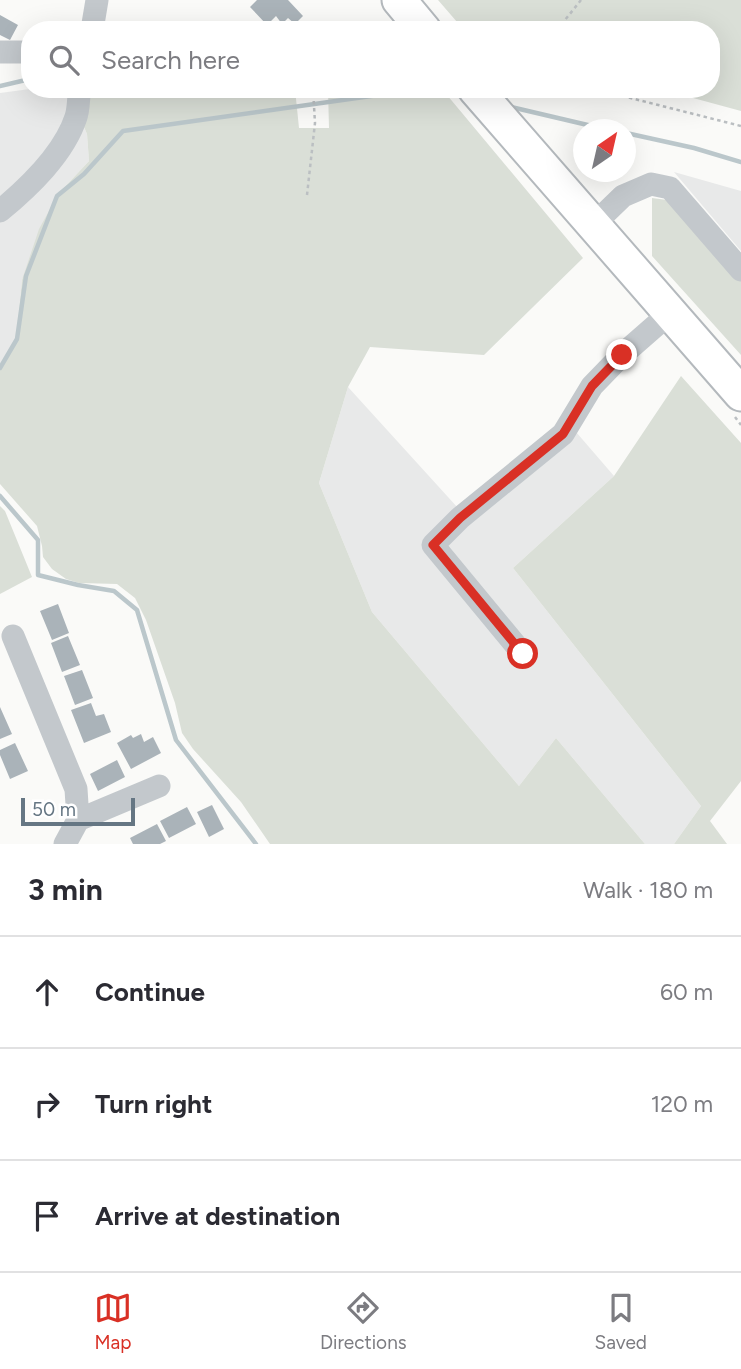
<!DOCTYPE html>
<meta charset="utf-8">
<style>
:root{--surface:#fff;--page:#f7f7f7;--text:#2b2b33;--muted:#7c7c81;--line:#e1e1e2;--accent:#d93025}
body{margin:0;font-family:Figtree,sans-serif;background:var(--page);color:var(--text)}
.compass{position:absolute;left:573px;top:119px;width:63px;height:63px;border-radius:50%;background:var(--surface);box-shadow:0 7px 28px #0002;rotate:34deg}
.scale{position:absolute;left:21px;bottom:18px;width:114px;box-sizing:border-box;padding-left:7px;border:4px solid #657683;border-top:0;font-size:19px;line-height:24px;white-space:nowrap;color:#657683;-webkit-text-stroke:5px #fff;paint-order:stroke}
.stop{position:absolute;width:21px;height:21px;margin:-16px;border:5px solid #d93025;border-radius:50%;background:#fff}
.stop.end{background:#d93025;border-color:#fff;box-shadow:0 2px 7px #0008}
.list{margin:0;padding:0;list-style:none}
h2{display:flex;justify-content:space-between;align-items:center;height:91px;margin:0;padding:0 28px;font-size:30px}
h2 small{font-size:23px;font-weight:400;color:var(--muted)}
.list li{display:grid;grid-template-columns:46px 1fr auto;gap:21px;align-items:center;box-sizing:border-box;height:112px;padding:0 28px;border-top:2px solid var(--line)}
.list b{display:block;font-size:26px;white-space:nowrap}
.list em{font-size:23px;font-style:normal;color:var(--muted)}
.icon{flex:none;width:38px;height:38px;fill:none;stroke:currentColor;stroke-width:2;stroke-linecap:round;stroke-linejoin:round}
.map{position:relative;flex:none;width:741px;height:844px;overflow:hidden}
.search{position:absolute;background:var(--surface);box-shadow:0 7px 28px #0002;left:21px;right:21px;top:21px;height:77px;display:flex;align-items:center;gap:18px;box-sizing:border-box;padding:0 24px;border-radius:28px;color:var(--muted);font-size:26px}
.sheet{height:427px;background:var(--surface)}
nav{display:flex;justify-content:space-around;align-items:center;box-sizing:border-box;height:98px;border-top:2px solid var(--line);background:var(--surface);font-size:19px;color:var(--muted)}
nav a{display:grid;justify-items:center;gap:4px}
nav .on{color:var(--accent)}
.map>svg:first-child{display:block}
.built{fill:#e8e9e9}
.green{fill:#dadfd7}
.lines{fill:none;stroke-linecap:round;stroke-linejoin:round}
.stream{stroke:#bbc7cb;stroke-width:4.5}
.building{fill:#aab3b9}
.highway-casing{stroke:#b4b9bd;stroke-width:37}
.path{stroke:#bbbfc2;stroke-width:2.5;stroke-dasharray:3.5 3.5;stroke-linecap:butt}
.minor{stroke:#c3c8cc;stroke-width:23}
.highway{stroke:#fff;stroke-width:33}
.route{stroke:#d93025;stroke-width:9}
</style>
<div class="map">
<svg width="741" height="844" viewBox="0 0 741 844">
<rect width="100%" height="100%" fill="#fafaf8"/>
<path class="built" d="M30 89H90L84 127 87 134 89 161 59 193 22 280 16 340 0 369V93Z
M674 172 741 191V251Z
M348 387 458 508 564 418 614 476 513 568 701 806 674 844H645L556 738 519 786 372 612 319 483Z"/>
<path class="green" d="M438 0H741V111L660 89H711V30H464Z
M90 89H295L299 128H329L328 89H442L583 258 484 355 370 347 348 387 319 483 372 612 519 786 556 738 645 844H270L241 802 193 749 182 733 175 703 146 620 135 598 117 584 79 583 66 579 52 569 43 557 42 546 37 526 0 484V369L16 340 22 280 39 229 59 193 89 161 87 134 84 127Z
M652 198 690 203 741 273V355L652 256Z
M681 376 741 443V781L710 821 727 844H674L701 806 513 568 614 476Z
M0 506 5 511 32 577 0 594Z"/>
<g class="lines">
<path class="stream" d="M0 86 30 79
M430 89 464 97
M511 107 609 130
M626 133 694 148 741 162
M0 368 17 339 26 276 57 196 84 174 123 131 421 89
M0 496 38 540V575L78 585 114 591 137 610 176 740 256 844"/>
</g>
<path class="building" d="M257 0H288L303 16 295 24 288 18 282 24 276 16 267 25 250 7Z
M0 15 18 25 10 40 0 35Z
M58 604 69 633 52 640 40 611Z
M68 636 80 665 62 672 51 643Z
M82 670 93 698 75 705 64 676Z
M91 703 96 716 104 714 111 732 84 743 71 710Z
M0 707 12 734 0 739Z
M141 734 144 742 153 737 161 753 131 769 117 743 131 735 133 738Z
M15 743 28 771 10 779 0 755V750Z
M117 760 125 777 98 791 90 774Z
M212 805 224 829 209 837 197 812Z
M187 807 196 824 169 838 160 821Z
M157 824 166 841 160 844H133L130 838Z"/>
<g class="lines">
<defs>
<path id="highway" d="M399 0 424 30
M475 89 741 394"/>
</defs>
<use href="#highway" class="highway-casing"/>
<path class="path" d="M111 23 166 30
M557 30 581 0
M595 89 741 126
M307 195 315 123 313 89
M735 417 741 425"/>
<path class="minor" d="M92 30 97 0
M0 52H25L30 50
M0 211C29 187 64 154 76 117 79 108 78 98 80 89
M593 225 623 196 651 184 670 188 741 270
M13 636 76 789 78 820
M523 654 433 545 460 518 563 434 592 386 622 355 670 313
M65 844 78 820 159 786"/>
<use href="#highway" class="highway"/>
</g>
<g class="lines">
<path class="route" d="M523 654 433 545 460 518 563 434 592 386 622 355"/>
</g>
</svg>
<svg class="compass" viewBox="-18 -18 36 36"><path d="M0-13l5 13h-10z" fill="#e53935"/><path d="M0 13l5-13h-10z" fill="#7c7c81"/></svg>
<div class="scale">50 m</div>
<div class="stop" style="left:523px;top:654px"></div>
<div class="stop end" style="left:622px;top:355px"></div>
<div class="search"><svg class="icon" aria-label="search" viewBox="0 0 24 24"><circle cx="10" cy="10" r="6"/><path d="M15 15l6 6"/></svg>Search here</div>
</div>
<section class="sheet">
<h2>3 min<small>Walk · 180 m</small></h2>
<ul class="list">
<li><svg class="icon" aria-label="ahead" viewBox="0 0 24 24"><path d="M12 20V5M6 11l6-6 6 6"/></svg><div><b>Continue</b></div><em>60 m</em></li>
<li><svg class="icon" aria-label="right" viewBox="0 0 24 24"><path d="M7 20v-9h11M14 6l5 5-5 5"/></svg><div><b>Turn right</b></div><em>120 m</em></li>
<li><svg class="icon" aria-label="arrive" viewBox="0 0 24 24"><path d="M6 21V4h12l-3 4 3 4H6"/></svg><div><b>Arrive at destination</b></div></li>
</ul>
</section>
<nav>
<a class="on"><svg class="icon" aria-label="map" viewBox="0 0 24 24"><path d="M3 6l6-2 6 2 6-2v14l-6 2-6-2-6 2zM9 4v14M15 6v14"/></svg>Map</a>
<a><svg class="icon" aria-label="directions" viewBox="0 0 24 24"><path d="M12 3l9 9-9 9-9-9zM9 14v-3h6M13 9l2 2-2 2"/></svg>Directions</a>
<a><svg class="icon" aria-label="saved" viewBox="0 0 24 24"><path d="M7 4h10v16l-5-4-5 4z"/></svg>Saved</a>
</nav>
